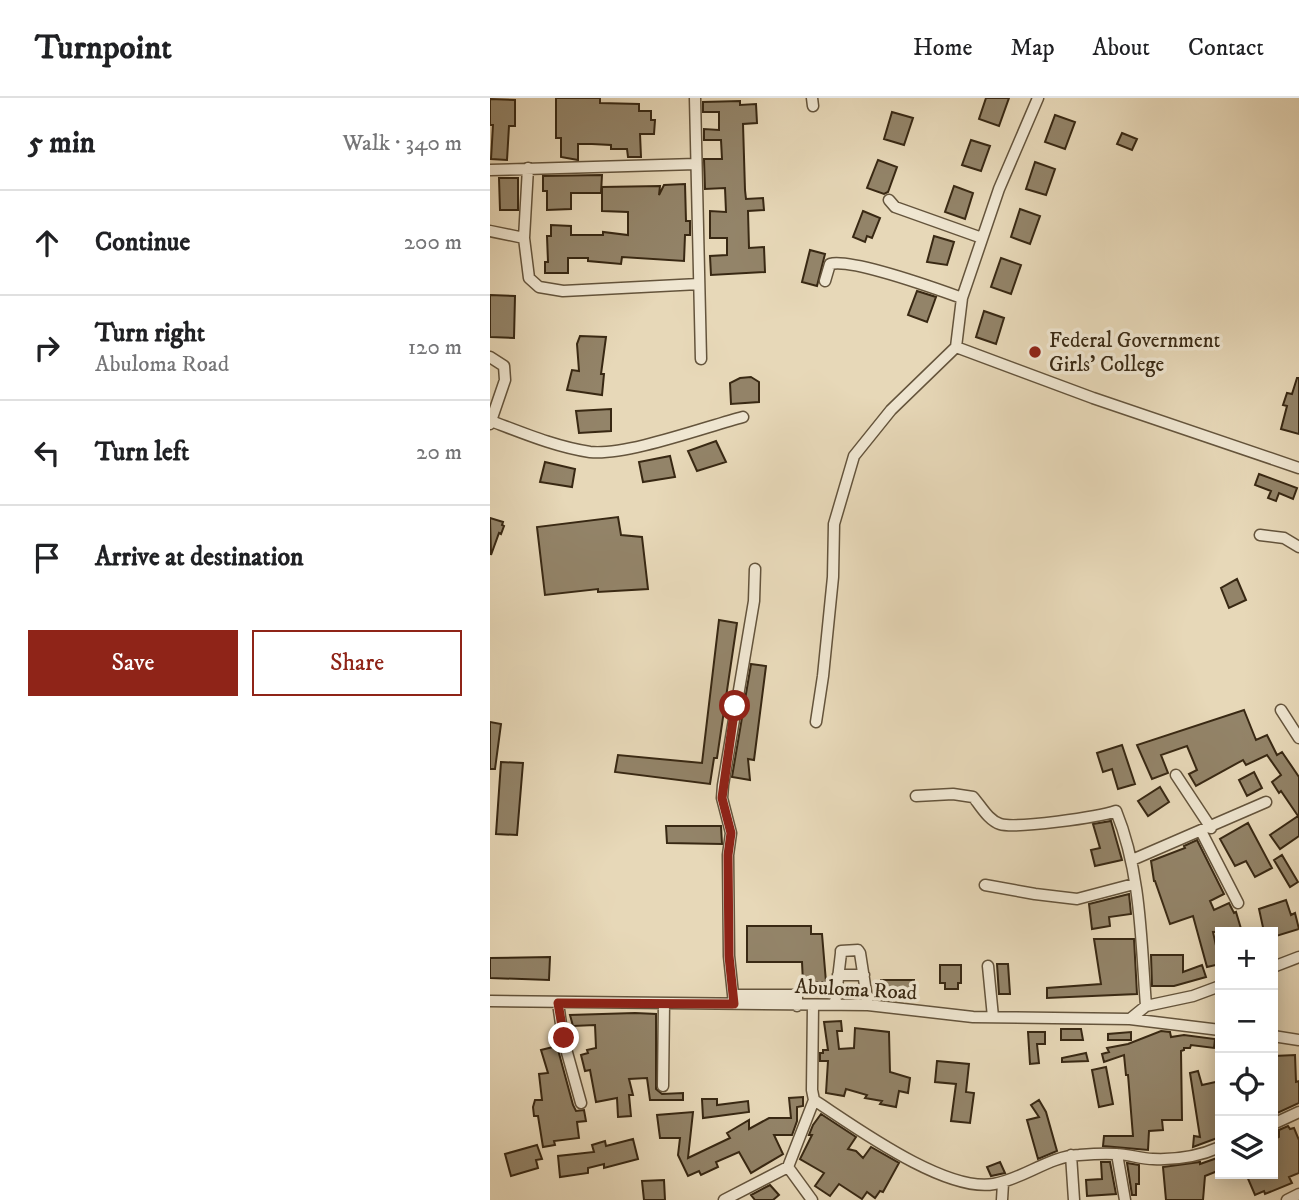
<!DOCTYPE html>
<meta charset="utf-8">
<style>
:root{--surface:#fff;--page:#f2f2f2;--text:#202124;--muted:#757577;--line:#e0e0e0;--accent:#8f2418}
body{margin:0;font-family:"IM FELL DW Pica",serif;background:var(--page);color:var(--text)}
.controls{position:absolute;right:21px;bottom:21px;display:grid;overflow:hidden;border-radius:0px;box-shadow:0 4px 18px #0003}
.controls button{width:63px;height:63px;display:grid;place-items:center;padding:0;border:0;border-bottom:2px solid var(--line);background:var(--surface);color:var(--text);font:35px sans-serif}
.stop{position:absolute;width:21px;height:21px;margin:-16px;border:5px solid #8f2418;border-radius:50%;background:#fff}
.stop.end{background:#8f2418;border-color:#fff;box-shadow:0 2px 7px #0008}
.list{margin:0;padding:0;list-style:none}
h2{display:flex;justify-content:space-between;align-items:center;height:91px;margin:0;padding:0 28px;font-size:30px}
h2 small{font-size:23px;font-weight:400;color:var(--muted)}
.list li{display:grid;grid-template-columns:46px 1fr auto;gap:21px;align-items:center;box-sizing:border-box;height:105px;padding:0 28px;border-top:2px solid var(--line)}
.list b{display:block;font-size:26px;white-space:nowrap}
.list p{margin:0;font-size:23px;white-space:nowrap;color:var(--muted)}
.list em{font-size:23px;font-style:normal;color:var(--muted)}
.actions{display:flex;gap:14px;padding:21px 28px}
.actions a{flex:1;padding:16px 0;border:2px solid var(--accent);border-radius:0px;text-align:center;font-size:24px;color:var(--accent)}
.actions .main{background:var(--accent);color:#fff}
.icon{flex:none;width:38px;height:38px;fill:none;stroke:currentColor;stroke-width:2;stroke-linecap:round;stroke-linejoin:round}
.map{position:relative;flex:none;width:809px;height:1102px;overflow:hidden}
header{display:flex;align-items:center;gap:42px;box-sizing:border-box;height:98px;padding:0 35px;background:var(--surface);border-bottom:2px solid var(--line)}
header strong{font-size:33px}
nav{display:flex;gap:38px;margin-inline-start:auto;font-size:24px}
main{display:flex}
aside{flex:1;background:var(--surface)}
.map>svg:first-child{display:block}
.building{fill:#938469;stroke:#382813;stroke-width:2}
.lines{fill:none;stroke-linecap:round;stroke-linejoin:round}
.minor-casing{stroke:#64543c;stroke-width:13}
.minor{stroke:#efe6d1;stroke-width:10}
.route{stroke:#8f2418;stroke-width:9}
.poi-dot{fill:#8f2418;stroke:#efe6d1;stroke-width:2.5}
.labels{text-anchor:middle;stroke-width:7;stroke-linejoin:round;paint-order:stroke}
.poi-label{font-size:21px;fill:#382813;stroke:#efe6d1;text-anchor:start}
.street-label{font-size:21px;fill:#382813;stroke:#efe6d1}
</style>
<header>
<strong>Turnpoint</strong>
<nav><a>Home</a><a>Map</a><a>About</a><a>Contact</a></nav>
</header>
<main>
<aside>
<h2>5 min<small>Walk · 340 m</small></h2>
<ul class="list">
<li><svg class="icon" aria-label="ahead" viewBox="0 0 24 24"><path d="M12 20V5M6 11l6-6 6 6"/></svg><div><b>Continue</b></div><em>200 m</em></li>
<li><svg class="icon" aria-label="right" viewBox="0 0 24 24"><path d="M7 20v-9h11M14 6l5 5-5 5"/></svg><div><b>Turn right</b><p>Abuloma Road</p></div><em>120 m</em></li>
<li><svg class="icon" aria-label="left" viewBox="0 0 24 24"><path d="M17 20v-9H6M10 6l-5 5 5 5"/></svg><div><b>Turn left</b></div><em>20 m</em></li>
<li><svg class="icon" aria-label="arrive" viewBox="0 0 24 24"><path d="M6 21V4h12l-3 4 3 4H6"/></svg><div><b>Arrive at destination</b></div></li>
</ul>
<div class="actions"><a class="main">Save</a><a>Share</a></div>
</aside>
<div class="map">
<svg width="809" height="1102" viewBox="0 0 809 1102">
<rect width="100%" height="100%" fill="#e7d8b8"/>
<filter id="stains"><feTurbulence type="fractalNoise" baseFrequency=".00286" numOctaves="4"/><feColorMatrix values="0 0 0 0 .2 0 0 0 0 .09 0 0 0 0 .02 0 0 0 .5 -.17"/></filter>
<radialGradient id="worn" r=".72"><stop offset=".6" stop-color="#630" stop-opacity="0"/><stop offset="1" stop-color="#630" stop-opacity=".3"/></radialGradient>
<path class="building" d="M66 0H110V5L149 6V13H161V22H165L164 36H150L151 59H138L137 51H121V47L102 46H88V62L71 59V40H66Z
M496 0H519L509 28 489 21Z
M0 1 25 2V28H19L17 62 1 61 3 27H0Z
M250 3V7L266 6 267 25 253 26 255 92 256 101 273 100 274 112 258 113 259 150 274 149 275 174 221 177 220 158 237 157V140H220V113L236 114 235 90 215 91 214 61H232L231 42H214V31L229 32V14H213V4Z
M402 14 423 20 414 47 394 41Z
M565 17 585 24 575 51 555 44Z
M632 35 647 41 642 52 627 46Z
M481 42 500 48 491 73 472 67Z
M388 62 407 69 398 94 394 96 377 90Z
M545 64 565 71 556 97 536 91Z
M112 77 111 95H81V111L57 112V93H53V78Z
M9 80H28V112H10Z
M195 86 196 123H200V137H195L194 163 132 159 131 166 98 163V160H78V175H55V164H58L57 138H61V127L81 128V137H113V134L138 137V114L112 113V89L170 88 169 97 174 87Z
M464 88 483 95 475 121 455 114Z
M530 111 550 118 540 146 521 139Z
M373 113 390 120 382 140 377 138 375 144 363 139Z
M444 138 464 144 457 167 437 164Z
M320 152 335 156 327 188 312 184Z
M511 160 531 167 521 196 501 189Z
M427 193 446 199 437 224 418 217Z
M0 197 25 198 24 240 0 239Z
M494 213 514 220 506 246 486 239Z
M90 238 116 239 111 276H114L112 297 77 292 82 272 89 273 87 246Z
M261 279 269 284V304L241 306 240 285 250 280Z
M807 280H809V336L791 331 797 308 793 307 797 295 802 296Z
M121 311V333L89 335 86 313Z
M226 343 236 364 207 373 198 353Z
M180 358 185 379 153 384 149 364Z
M55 364 85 371 82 389 50 384Z
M769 376 807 390 803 401 789 395 786 403 778 400 781 393 765 387Z
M128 419 131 437 152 439 158 491 108 494V491L55 497 47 429Z
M0 420 13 424 12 427 14 428 11 436 9 435 1 457Z
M747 481 756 502 739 510 731 490Z
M229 522 247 525 227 660H224L220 686 125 674 128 657 212 665Z
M261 566 276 568 264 662 258 661 260 682 242 679Z
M754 612 766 642 777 637 787 657 792 654 809 679V738L790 751 780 737 808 718 791 693 789 695 782 684 791 677 777 657 756 667 753 662 706 688 699 676 707 672 697 648 671 657 678 675 662 681 647 647Z
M0 624 11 626 5 671H0Z
M632 647 645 686 628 691 622 671 613 674 607 655Z
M11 664 33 665 27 737 6 736Z
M764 674 772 690 757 698 749 682Z
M670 689 679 704 658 718 648 703Z
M621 723 632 762 605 768 601 752 610 750 603 726Z
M758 725 782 770 765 779 756 763 745 768 730 741Z
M176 728H231L232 746 177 745Z
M707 742 734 796 720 803 724 812 739 805 744 815 746 814 752 834H723L730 866 717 869 703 818 680 826 665 783H664L661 763 695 750 694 748Z
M792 757 808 784 800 789 784 762Z
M639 796 641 816 619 819 620 828 602 831 599 806Z
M796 802 801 817 805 815 809 831 783 839V834H774L769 811Z
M257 828H321V836H332L336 884 313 885 312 864H257Z
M604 841H644L647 896 557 900V890L611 886Z
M661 857H693V874L712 867 716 879 684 888H662Z
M60 859 59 882 0 880V860Z
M507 866H518L520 896H509Z
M450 867H471V885H468V891H455V885H450Z
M391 882H424V891H391Z
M145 915 166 916V991L172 996 193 995V1002H160L157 980 139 981 143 997H139L141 1018 128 1019 127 1000 106 1004 100 972 95 973 91 957 98 955 97 952 106 950 105 927 83 928 80 917Z
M351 923 352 933H347L349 951 364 950 365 930 399 934 400 974 420 980 418 995 409 993 406 1009 390 1006 392 1003 375 1000 377 997 356 991 354 998 336 995 338 963H330V955H333V952H338L334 924Z
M571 931H591L593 942H571Z
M671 933 680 934 681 939 694 937 725 941 724 950 701 947 700 950H694V952L691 953 692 1022H672L673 1032 659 1033 658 1052 613 1048 614 1038H643L638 977H636L634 957 614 964 612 956 619 954 617 950 638 946Z
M538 934H555V946H547L549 965 540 966Z
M641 934V942H618V936Z
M67 948 83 1007 86 1013 94 1012 96 1023 87 1024 89 1040 64 1043 65 1047 53 1049 48 1018H44L43 1009 45 1002H52L49 976 58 975 51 952Z
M596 955 598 963 572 964V960Z
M805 957 806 984 809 983V1005L783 1017 784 958Z
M447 963 479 966 476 994 484 995 480 1025 461 1023 466 986 445 984Z
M616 969 623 1006 609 1009 602 972Z
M708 973 712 987 730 983V1039L703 1049 704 1038 710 1039 700 975Z
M313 999V1008L307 1009V1023L302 1037H284L293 1056 261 1075 249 1054 226 1064 228 1069 211 1077 209 1073 198 1078 188 1057 190 1040H170L167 1017 203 1014 198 1060 240 1040 237 1035 259 1022V1031L279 1020H301L299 1000Z
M212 1001H227V1007L258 1003 259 1014 213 1020Z
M549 1002 556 1014 567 1053 548 1061 537 1022 549 1019 541 1007Z
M331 1016 366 1039 358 1051 366 1053 373 1060 381 1049 409 1065 393 1094 390 1093 385 1100 377 1094 372 1101 349 1086 340 1098 325 1088 334 1075 310 1061 322 1037H319L323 1027Z
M798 1028 800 1031 804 1030 809 1042V1075L799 1079 802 1085 775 1096 774 1093 765 1097 756 1076H783V1042L789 1039V1032Z
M143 1041 148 1061 114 1070V1066L98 1070V1075L70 1079 68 1058 104 1054 102 1047 115 1043 116 1048Z
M47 1047 52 1061 46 1062 48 1070 21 1078 15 1056Z
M730 1059V1072L715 1078 713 1102H676L673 1069 710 1064V1066Z
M510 1064 515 1075 501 1078 497 1069Z
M611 1064H620L626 1096 597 1098 596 1082 612 1081Z
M637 1065 649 1067V1086H646V1097H642Z
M174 1082 175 1102H154L152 1083Z
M280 1087 289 1097 283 1102H265L261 1097Z"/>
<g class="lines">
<defs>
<path id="minor" d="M205 0 211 261
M322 0 323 8
M548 0 509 91 472 200 466 249 603 300 809 370
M38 70 34 140 39 180 49 189 73 193 209 186
M0 72 206 66
M399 102 405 109 492 140
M0 133 34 140
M335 183 340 166C362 160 447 191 472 200
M0 259 14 268 15 282 0 326
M1 323C33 335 66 349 100 354 136 358 215 329 253 319
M770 437 794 440 809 449
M791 612 809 640
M326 624 333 578 343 479 344 426 364 358 401 312 466 249
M686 677 721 730
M426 698 463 696 483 699C491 708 498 722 510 726 526 731 609 719 626 713 651 774 651 843 656 908
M711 733 748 805
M642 762 776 704
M495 787 545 796 587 801 644 786
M498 868 503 919
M783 869 809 859
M348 877H374
M245 897H307V908
M0 903 378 907 483 919 640 921 730 932
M68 905 73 940 91 1005
M244 906 239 858 238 757 241 735 232 700 233 687 264 503 265 471
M345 906 351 855V853L368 852 370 855 378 907
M640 921 656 908 703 898 730 888
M783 938 809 942
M173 988 174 905
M324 1002C364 1028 455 1095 504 1086 533 1081 560 1058 589 1057 601 1056 614 1055 626 1056 638 1056 651 1061 663 1061 686 1062 710 1058 730 1049
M783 1026 809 1014
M627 1056 635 1102
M581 1057 584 1102
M298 1069 322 1102
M234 1102 298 1069 324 1002 322 992 323 907
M512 1102 513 1085
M797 1102 809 1096"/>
</defs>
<use href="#minor" class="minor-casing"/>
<use href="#minor" class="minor"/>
</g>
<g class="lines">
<path class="route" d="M74 940 68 905 244 906 239 858 238 757 241 735 232 700 245 608"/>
</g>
<circle class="poi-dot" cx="545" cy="254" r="7"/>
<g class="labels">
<g class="poi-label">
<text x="559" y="249">Federal Government<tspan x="559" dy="24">Girls' College</tspan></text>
</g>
<g class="street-label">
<text transform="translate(366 891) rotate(3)" y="7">Abuloma Road</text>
</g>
</g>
<rect width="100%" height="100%" filter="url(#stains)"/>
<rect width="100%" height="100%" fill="url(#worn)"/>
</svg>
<div class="controls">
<button>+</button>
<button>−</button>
<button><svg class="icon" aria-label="locate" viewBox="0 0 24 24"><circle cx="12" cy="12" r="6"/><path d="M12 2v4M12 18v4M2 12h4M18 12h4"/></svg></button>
<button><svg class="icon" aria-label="layers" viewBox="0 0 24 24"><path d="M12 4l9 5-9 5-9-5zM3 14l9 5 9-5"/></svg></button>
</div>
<div class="stop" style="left:245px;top:608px"></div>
<div class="stop end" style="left:74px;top:940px"></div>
</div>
</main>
